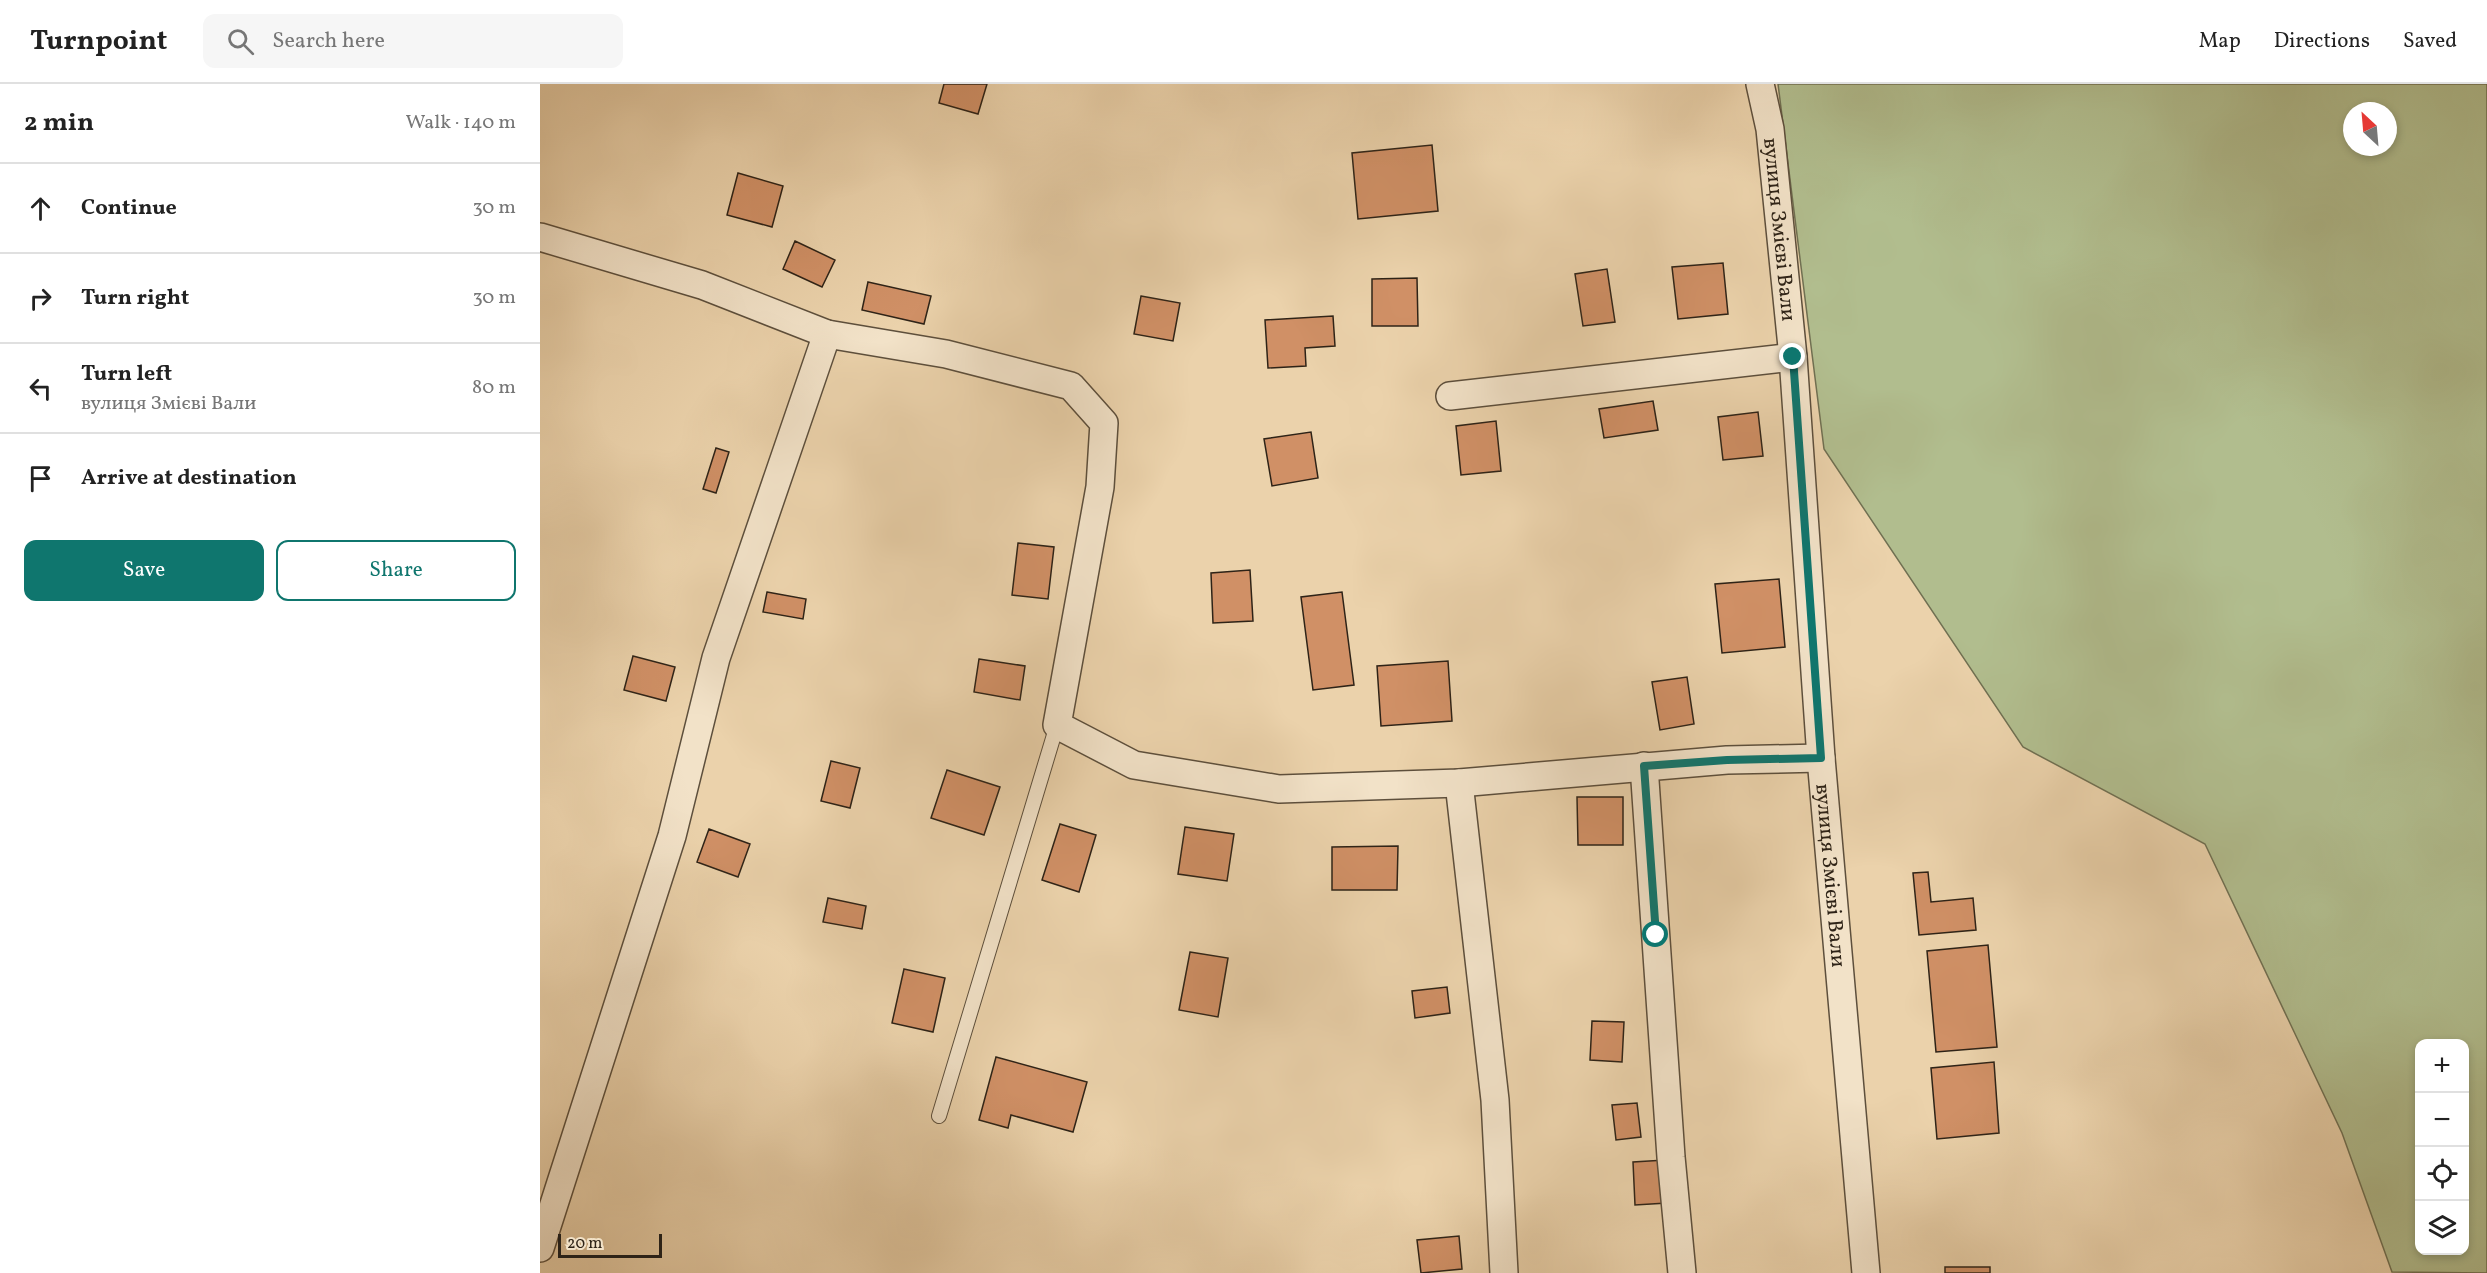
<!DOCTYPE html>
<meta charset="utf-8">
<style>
:root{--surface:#fff;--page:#f6f6f6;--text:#222;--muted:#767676;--line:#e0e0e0;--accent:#0f766e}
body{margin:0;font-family:Vollkorn,serif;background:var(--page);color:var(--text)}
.controls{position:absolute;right:18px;bottom:18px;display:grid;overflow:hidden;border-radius:12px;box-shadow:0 3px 9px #0003}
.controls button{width:54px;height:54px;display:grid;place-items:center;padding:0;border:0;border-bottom:2px solid var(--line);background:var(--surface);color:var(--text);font:30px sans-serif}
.compass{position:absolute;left:1803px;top:18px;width:54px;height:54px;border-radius:50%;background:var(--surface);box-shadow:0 3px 9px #0003;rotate:334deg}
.scale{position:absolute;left:18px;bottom:15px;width:104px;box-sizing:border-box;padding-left:6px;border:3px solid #2e2317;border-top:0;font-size:16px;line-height:21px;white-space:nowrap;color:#2e2317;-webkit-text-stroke:4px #f2e2c8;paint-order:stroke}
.stop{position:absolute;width:18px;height:18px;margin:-14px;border:4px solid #0f766e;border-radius:50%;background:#fff}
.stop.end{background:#0f766e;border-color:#fff;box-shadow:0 2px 6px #0008}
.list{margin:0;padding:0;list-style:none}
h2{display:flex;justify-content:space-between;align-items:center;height:78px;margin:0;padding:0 24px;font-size:26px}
h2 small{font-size:20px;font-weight:400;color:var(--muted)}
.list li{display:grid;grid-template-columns:39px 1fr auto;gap:18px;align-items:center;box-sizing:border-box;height:90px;padding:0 24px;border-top:2px solid var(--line)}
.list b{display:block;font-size:22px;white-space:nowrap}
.list p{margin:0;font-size:20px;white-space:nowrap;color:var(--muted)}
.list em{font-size:20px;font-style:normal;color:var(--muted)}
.actions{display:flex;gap:12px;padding:18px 24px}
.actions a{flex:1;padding:14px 0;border:2px solid var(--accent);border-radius:12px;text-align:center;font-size:21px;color:var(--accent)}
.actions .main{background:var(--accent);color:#fff}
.icon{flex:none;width:33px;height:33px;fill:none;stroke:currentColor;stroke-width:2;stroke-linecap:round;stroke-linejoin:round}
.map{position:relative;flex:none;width:1947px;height:1189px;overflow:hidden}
header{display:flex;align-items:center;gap:36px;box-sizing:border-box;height:84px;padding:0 30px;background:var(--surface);border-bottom:2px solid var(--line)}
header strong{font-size:28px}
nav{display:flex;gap:33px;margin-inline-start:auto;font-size:21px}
.search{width:420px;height:54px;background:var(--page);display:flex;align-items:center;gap:15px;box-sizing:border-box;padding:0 21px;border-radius:12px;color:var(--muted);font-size:22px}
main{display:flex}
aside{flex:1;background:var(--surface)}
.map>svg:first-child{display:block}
.green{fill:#b1bd8e;stroke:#707052;stroke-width:1.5;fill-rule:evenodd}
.building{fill:#d09066;stroke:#2e2317;stroke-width:1.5}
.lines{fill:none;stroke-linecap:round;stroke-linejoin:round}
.service-casing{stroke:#5d4f3c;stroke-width:16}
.minor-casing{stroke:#5d4f3c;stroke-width:30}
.service{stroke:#f2e2c8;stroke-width:14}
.minor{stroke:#f2e2c8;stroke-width:27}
.route{stroke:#0f766e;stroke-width:8}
.labels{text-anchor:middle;stroke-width:5;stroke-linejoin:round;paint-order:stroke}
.street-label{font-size:21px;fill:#2e2317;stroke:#f2e2c8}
</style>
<header>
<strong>Turnpoint</strong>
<div class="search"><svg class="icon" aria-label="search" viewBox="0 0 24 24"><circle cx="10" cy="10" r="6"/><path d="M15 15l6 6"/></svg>Search here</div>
<nav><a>Map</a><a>Directions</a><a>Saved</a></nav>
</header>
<main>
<aside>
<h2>2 min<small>Walk · 140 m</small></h2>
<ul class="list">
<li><svg class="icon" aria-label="ahead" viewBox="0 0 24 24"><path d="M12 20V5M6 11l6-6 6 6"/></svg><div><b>Continue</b></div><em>30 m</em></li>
<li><svg class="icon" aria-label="right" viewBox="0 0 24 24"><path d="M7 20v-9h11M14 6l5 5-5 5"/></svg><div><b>Turn right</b></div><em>30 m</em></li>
<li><svg class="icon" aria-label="left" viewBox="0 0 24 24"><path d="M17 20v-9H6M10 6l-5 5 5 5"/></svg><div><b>Turn left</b><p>вулиця Змієві Вали</p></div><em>80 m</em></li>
<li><svg class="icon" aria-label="arrive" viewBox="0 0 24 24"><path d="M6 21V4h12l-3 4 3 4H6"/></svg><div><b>Arrive at destination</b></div></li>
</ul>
<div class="actions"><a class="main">Save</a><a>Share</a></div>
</aside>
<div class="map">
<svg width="1947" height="1189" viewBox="0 0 1947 1189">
<rect width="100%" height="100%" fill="#ebd2ab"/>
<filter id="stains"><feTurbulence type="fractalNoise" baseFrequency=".00333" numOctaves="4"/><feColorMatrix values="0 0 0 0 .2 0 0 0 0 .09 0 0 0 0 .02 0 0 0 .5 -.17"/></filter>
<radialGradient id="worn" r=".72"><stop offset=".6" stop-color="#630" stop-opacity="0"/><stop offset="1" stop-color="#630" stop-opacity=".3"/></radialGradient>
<path class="green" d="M1238 0H1947V1189L1852 1188 1802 1049 1665 760 1483 663 1284 365ZM1812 27H1848V63H1812ZM1880 960H1924V1166H1880Z"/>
<path class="building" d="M404 0H447L438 30 399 19Z
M892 61 898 127 818 135 812 69Z
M198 89 243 102 232 143 187 131Z
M255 157 295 176 282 203 243 185Z
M1183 179 1188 230 1138 235 1132 183Z
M1067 185 1075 238 1043 242 1035 190Z
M877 194 878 242H832V195Z
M328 198 391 212 384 240 322 226Z
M601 212 640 219 633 257 594 250Z
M793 232 795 262 765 264 766 282 728 284 725 236Z
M1113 317 1118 346 1064 354 1059 325Z
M1218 328 1223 372 1183 376 1178 333Z
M956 337 961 387 921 391 916 342Z
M771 348 778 394 732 402 724 355Z
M176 364 189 368 176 409 163 405Z
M478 459 514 463 508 515 472 511Z
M710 486 713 537 673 539 671 489Z
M1239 495 1245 563 1182 569 1175 500Z
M227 508 266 515 263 535 223 528Z
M802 508 814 601 773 606 761 513Z
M93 572 135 583 126 617 84 606Z
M439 575 485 582 480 616 434 608Z
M908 577 912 637 841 642 837 582Z
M1147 593 1154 640 1120 646 1112 598Z
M291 677 320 684 310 724 281 717Z
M407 686 460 703 444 751 391 734Z
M1037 713H1083V761H1038Z
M520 740 556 751 539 808 502 796Z
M645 743 694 750 687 797 638 790Z
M169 745 210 760 198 793 157 778Z
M858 762 857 806H792V763Z
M1388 788 1391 818 1433 814 1436 846 1379 851 1373 789Z
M288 814 326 822 322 845 283 838Z
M1448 861 1457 963 1396 968 1387 867Z
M650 868 688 874 678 933 639 926Z
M364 885 405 894 393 948 352 939Z
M907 903 910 929 875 934 872 907Z
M1052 937 1084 938 1082 978 1050 976Z
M456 973 547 998 533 1048 471 1031 468 1044 439 1036Z
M1454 978 1459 1049 1397 1055 1391 984Z
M1097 1019 1101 1053 1076 1056 1072 1021Z
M1125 1076 1127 1119 1095 1121 1093 1078Z
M919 1152 922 1185 881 1189 877 1156Z
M1405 1183H1450V1189H1405Z"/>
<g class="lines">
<defs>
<path id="service" d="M399 1032 517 641"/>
<g id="minor">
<path id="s1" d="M1220 0 1230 45 1253 273 1281 674 1326 1189"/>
<path d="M0 153 162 201 287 250 406 270 531 302 564 339 560 403 517 641 594 681 739 705 919 699 1187 676 1281 674"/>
<path d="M910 312 1253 273"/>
<path d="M1104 682 1131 1073 1142 1189"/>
<path d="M919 699 955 1016 964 1189"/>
<path d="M0 1164 132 752 176 574 287 250"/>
</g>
</defs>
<use href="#service" class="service-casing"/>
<use href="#minor" class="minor-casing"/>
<use href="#service" class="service"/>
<use href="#minor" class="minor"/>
</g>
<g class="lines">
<path class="route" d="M1116 851 1104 682 1187 676 1281 674 1253 273"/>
</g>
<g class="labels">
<g class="street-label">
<text dy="7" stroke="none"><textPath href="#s1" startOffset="147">вулиця Змієві Вали</textPath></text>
<text dy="7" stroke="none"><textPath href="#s1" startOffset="795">вулиця Змієві Вали</textPath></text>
</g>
</g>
<rect width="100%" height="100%" filter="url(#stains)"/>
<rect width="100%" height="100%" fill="url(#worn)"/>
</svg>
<div class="controls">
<button>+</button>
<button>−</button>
<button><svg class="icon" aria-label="locate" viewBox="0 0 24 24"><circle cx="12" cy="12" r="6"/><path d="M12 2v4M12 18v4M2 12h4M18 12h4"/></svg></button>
<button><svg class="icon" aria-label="layers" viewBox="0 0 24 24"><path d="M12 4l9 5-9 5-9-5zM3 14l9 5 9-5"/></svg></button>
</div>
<svg class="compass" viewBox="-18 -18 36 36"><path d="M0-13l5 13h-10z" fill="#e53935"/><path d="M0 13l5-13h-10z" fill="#767676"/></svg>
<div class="scale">20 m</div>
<div class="stop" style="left:1116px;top:851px"></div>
<div class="stop end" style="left:1253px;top:273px"></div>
</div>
</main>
